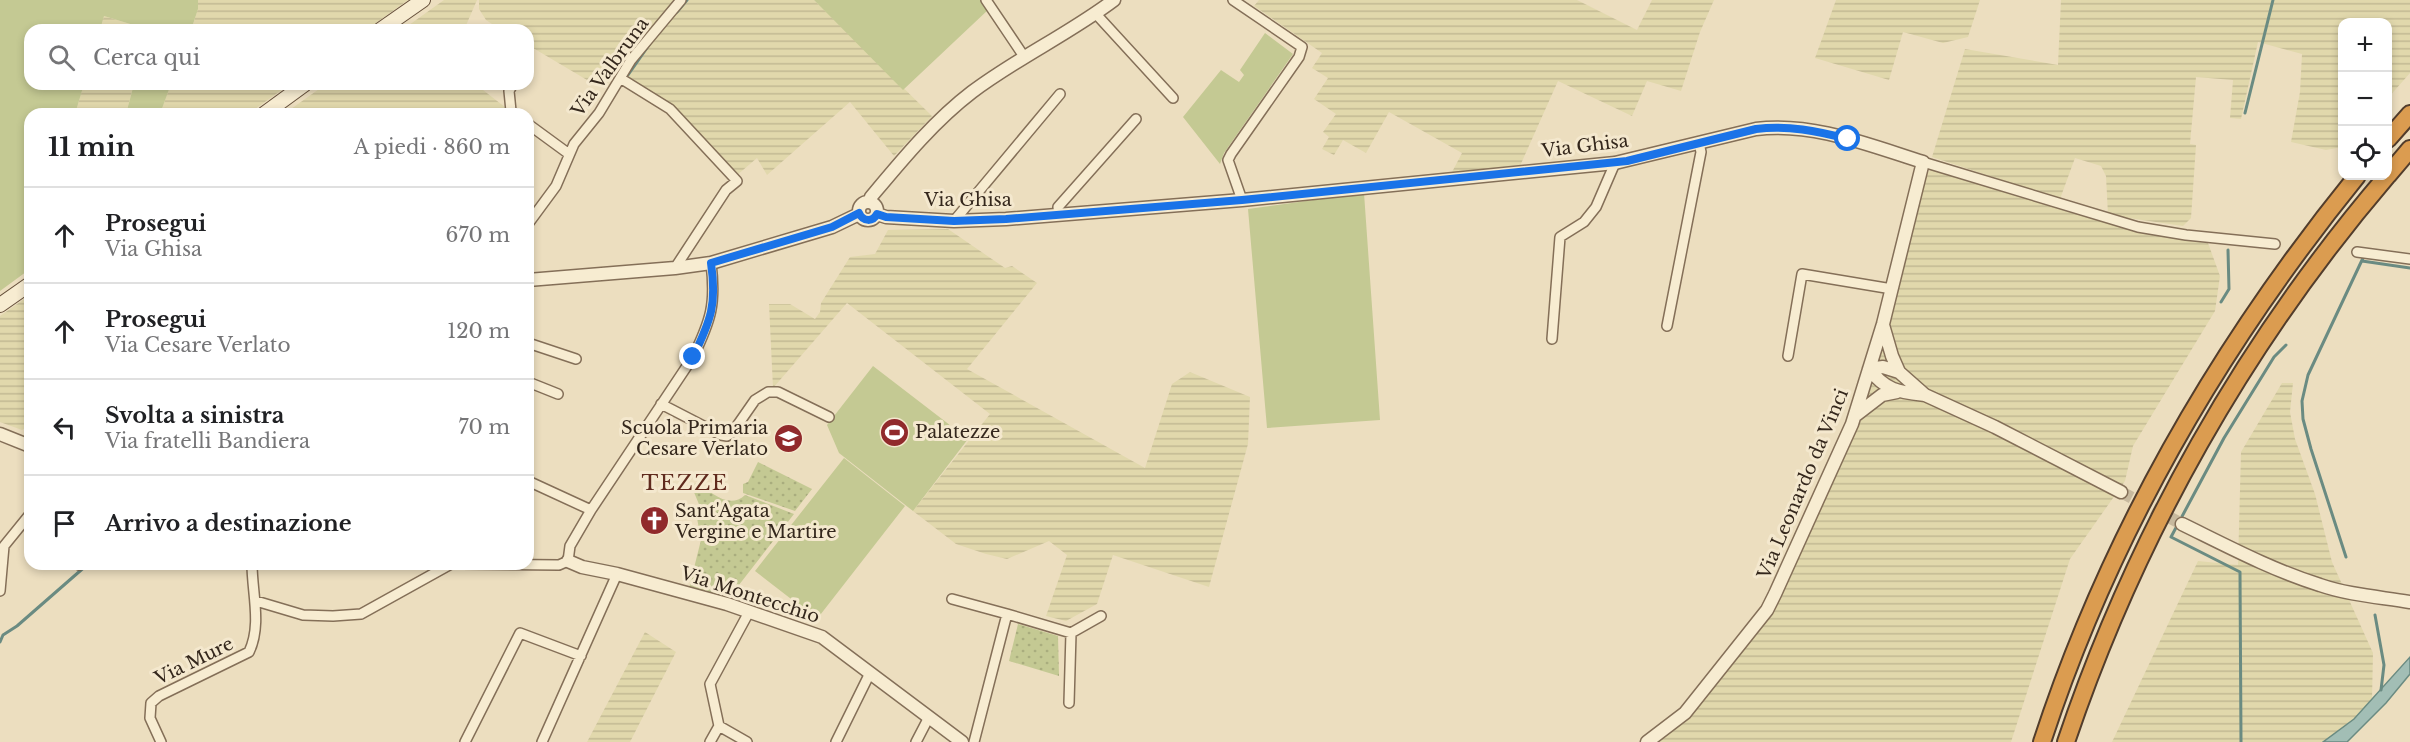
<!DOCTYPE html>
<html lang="it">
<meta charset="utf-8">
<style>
:root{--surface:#fff;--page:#f6f6f6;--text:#202124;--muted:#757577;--line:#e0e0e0}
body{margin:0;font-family:"Libre Baskerville",serif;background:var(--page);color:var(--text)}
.controls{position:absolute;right:18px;top:18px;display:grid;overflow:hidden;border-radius:12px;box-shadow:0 3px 9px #0003}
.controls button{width:54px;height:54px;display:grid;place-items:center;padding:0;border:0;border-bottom:2px solid var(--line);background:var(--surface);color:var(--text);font:30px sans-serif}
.stop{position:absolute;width:18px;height:18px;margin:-14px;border:4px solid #1a73e8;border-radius:50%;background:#fff}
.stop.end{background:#1a73e8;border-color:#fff;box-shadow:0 2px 6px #0008}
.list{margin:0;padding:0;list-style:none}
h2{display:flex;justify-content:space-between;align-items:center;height:78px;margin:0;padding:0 24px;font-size:26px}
h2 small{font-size:20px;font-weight:400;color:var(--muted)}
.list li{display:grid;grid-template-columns:39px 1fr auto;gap:18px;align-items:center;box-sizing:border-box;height:96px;padding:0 24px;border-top:2px solid var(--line)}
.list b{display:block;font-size:22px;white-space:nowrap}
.list p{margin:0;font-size:20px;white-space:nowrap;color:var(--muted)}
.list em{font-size:20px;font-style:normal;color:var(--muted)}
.icon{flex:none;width:33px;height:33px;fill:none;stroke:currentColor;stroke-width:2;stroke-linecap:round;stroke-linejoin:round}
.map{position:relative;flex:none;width:2410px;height:742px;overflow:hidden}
.search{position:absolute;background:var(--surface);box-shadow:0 3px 9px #0003;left:24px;top:24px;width:510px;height:66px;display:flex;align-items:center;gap:15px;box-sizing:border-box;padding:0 21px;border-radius:18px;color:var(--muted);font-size:22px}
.panel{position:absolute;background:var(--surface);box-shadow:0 3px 9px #0003;left:24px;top:108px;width:510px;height:462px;border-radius:18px}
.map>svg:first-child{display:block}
.farmland{fill:url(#farmland-rules)}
.grass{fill:#c4c993}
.park{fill:url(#park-dots)}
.water{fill:#a2beb5;stroke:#6a8b82;stroke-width:1.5}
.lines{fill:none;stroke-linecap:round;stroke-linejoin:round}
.stream{stroke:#6a8b82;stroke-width:3}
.tertiary-tunnel{stroke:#c7b99e;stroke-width:12;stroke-dasharray:12 6;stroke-linecap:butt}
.minor-casing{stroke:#846f58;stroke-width:12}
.tertiary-casing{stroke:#846f58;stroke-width:15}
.secondary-casing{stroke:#66503b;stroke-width:16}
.motorway-casing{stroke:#523d2c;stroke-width:20}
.minor{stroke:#f7ecd1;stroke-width:9}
.tertiary{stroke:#f7ecd1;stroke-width:12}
.secondary{stroke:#f7ecd1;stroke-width:14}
.motorway{stroke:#db9c50;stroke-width:16}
.route{stroke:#1a73e8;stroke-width:8}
.labels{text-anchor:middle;stroke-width:6;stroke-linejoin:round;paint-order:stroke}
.street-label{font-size:18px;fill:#34271c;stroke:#f4e8ce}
.poi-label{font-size:18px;fill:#34271c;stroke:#f4e8ce;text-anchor:start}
.quarter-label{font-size:21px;letter-spacing:1.5px;fill:#5f2a1d;stroke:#f4e8ce}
</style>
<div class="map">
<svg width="2410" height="742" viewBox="0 0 2410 742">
<defs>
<pattern id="farmland-rules" width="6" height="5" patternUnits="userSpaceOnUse" patternTransform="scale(1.5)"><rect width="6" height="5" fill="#e1d8ac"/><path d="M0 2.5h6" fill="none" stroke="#c2b993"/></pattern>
<pattern id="park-dots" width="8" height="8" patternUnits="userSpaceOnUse" patternTransform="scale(1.5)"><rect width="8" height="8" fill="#c4c993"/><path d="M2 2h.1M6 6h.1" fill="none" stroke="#a9ad7e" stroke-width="1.8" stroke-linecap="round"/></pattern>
</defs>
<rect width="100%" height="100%" fill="#ecdebf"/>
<path class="farmland" d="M198 0H408L366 30H191L198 9Z
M444 0H477L464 30H402Z
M479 0H814L932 116 894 156 850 102 767 175 757 158 736 176 667 104 624 74 615 72 605 87 587 80 528 45V30H501L486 20 479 9Z
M1259 0H1577L1637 30 1652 0H1714L1700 32 1681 91 1647 81 1632 116 1558 81 1520 166 1451 174 1462 153 1389 112 1366 153 1343 140 1334 155 1322 149 1329 137 1323 132 1336 114 1314 99 1328 78 1312 68 1322 53 1254 6Z
M1836 0H1980L1968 37 1943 43 1903 32 1889 80 1815 58Z
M2061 0H2410V73L2388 98V22H2342V147L2326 150 2291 142 2300 92 2302 54 2258 42 2241 119 2230 118 2233 80 2196 77 2190 144 2196 145 2191 218 2183 226 2108 215 2106 176 2101 166 2075 158 2060 199 1932 157 1965 49 2058 65Z
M104 16 150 30H100Z
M84 84H134L126 114H75Z
M171 84H290L248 114H160Z
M326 84H484L483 90 514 114H421L418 111 415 114H284Z
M1935 168 2098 220 2208 243 2220 276 2215 311 2133 446 2125 481 2070 559 2011 742H1651L1660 736 1758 619 1864 406 1890 318 1925 174Z
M948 229 1005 268 1012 266 1037 283 967 369 1145 468 1172 384 1190 372 1250 397 1248 444 1209 587 1113 555 1097 604 1066 621 1046 616 1067 555 1049 541 1007 559 986 554 956 544 913 511 990 414 847 303 773 388 769 304H790L815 319 820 312 821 303 850 257 875 254 888 230Z
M30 295V425L22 430 0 422V316Z
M2282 383H2293L2290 412 2295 439 2315 494 2332 562 2373 653 2372 700 2354 719 2323 742H2112L2198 561 2238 565 2241 452Z
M645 632 676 652 630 742H587Z"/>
<path class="grass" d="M0 0H198V9L191 30H150L104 16 100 30H30V84H84L75 114H30V269L0 291Z
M814 0H983L989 9 903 90Z
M1265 33 1293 54 1224 153 1220 164 1183 117 1221 70 1239 82 1244 75 1240 70Z
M134 84H171L160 114H126Z
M1364 193 1380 420 1267 428 1248 209Z
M873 366 968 439 913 511 839 453 827 425Z
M844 458 905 506 817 619 755 571Z"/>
<path class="park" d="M758 462 812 489 795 511 743 493V484L748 482Z
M697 483C711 492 729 510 745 495L794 514 728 599 689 588 701 540 697 518 703 514 691 485Z
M1018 624 1058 636 1059 676 1009 661Z"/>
<path class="water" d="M2410 657V674L2386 703 2347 742H2323L2354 719Z"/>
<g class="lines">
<path class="stream" d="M677 12 687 0
M628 75 649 45
M2245 113 2273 0
M2362 261 2410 268
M2221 302 2229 289 2228 250
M2346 557 2311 449 2303 419 2302 401 2308 375 2363 258
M2375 615 2384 665 2381 690
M0 642 3 635 17 626 88 564
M2241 742 2240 572 2171 537 2224 438 2274 357 2286 345"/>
<path class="tertiary-tunnel" d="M2121 492 2182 524"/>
<defs>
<path id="minor" d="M986 0 1025 58
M1233 0 1302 47 1299 57 1231 154 1228 160 1242 200
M1096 14 1173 98
M620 78 670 109 737 181 726 190 675 268
M513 84 509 91 511 111 515 114
M528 124 569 154
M1923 162 2138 227 2186 235 2275 244
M1059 215 1058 207 1136 119
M954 221 1060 94
M528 224 556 186 574 144 599 113 631 60 681 0
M2357 252 2410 259
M1667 326 1701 152 1699 143
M1552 339 1560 237 1584 222 1596 207 1615 163
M528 343 576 359
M1788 356 1802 274 1892 289
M528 382 558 394
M661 404 721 435 727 436 732 433 755 400 768 392H778L829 417
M528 481 591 510
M77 564 79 565
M462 564 559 565 568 561 570 546 591 510 693 357C711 320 716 304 711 263
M0 591 4 546 30 514
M952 599 1007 614 974 742
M256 601 303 615 333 616 361 614 451 564
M1007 614 1071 633 1101 616
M1069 703 1071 633
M719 726 747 742
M161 742 150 718 151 703 159 696 249 652C262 625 252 593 252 564
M465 742 520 633 581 656
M542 742 617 574
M710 742 719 726 710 684 749 612
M836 742 870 673
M916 742 929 717"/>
<path id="tertiary" d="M859 211a9 9 0 1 1 18 0a9 9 0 1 1-18 0Z
M870 202 871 197C902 160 934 121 972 92 1017 58 1069 34 1114 0
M877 214 886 217 954 221 1006 219 1242 200 1615 163 1756 129C1813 122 1869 145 1923 162L1883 324 1852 424 1775 594 1767 610 1685 713 1647 742
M528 280 675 268 711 263 832 227 859 214
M1883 325 1892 356 1899 372
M1869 369 1883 367 1899 372 1925 395 1995 427 2121 492
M1869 369C1886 391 1899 392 1925 395
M1856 415 1882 395 1897 392
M0 434 30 446
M2182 524C2227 546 2272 570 2320 585 2349 595 2380 597 2410 602
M568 561 582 567 617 574 727 604 822 637 962 742"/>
<path id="secondary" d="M380 30 423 0
M264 114 305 84
M0 305 30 284"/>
<path id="motorway" d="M2388 139 2410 114
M2388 175 2410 149
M2042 742C2110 534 2220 345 2357 176
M2066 742C2136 535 2245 342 2387 176"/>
</defs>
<use href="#minor" class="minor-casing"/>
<use href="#tertiary" class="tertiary-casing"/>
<use href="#secondary" class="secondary-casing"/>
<use href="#motorway" class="motorway-casing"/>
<use href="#minor" class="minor"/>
<use href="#tertiary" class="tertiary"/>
<use href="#secondary" class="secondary"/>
<use href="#motorway" class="motorway"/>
</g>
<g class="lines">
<path class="route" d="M693 357C711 320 717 304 711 263L832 227 859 213C863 222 873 222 877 214L886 217 954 221 1006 219 1242 200 1627 161 1756 129C1788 125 1817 131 1848 139"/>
</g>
<defs>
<symbol id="stadium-disc" viewBox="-11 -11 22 22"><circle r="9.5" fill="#912a2c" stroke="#f4e8ce"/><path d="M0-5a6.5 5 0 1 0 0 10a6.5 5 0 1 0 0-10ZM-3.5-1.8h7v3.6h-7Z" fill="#fff"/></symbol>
<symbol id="school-disc" viewBox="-11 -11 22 22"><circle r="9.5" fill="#912a2c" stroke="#f4e8ce"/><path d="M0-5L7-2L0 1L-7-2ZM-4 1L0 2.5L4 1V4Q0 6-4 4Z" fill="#fff"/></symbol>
<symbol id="church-disc" viewBox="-11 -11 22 22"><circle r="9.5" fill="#912a2c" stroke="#f4e8ce"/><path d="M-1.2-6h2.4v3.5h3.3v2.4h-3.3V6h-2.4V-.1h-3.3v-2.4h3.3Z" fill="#fff"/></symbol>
</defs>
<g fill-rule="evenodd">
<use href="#stadium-disc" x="878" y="416" width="33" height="33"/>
<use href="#school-disc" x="772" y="422" width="33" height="33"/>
<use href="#church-disc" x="638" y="504" width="33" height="33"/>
</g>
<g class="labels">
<g class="street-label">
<text transform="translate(610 67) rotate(-54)" y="6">Via Valbruna</text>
<text transform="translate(1585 146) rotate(-7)" y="6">Via Ghisa</text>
<text x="968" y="206">Via Ghisa</text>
<text transform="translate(1803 484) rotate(-67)" y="6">Via Leonardo da Vinci</text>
<text transform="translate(750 595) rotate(18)" y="6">Via Montecchio</text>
<text transform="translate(194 661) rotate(-26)" y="6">Via Mure</text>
</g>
<g class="poi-label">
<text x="768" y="434" text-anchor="end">Scuola Primaria<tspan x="768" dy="21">Cesare Verlato</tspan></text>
<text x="915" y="438">Palatezze</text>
<text x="675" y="517">Sant'Agata<tspan x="675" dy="21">Vergine e Martire</tspan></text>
</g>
<g class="quarter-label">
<text x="685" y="490">TEZZE</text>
</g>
</g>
</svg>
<div class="controls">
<button>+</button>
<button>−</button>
<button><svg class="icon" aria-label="locate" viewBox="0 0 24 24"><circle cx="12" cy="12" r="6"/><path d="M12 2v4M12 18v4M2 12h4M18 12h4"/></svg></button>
</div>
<div class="stop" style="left:1848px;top:139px"></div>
<div class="stop end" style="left:693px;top:357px"></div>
<div class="search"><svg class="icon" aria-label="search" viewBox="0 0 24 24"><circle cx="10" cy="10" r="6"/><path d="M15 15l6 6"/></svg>Cerca qui</div>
<section class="panel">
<h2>11 min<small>A piedi · 860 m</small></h2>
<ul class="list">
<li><svg class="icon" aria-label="ahead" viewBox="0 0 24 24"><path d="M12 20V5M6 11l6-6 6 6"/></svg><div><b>Prosegui</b><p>Via Ghisa</p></div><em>670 m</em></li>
<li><svg class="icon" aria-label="ahead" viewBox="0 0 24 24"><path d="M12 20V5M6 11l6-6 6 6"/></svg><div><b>Prosegui</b><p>Via Cesare Verlato</p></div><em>120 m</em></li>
<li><svg class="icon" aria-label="left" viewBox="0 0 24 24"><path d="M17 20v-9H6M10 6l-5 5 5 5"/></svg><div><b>Svolta a sinistra</b><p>Via fratelli Bandiera</p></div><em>70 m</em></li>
<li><svg class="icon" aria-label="arrive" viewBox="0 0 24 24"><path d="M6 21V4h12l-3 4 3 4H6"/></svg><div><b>Arrivo a destinazione</b></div></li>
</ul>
</section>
</div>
